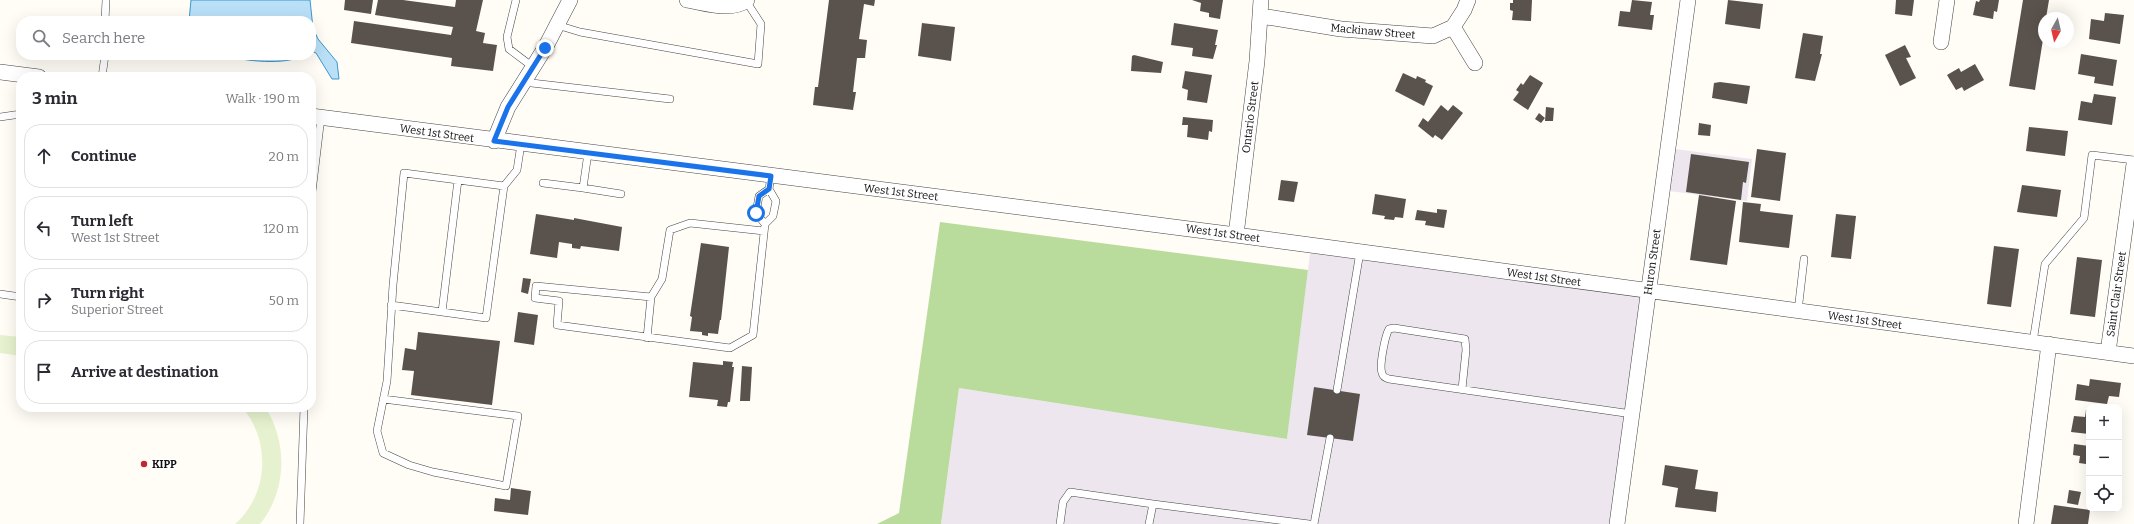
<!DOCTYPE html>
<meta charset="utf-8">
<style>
:root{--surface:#fff;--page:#f2f2f3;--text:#2b2b33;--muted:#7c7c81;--line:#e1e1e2}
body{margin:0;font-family:Bitter,serif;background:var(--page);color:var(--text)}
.controls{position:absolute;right:12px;bottom:12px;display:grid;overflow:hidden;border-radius:8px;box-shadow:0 4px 16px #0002}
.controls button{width:36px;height:36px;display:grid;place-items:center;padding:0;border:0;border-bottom:1px solid var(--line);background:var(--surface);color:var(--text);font:20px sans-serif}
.compass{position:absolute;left:2038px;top:12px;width:36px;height:36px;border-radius:50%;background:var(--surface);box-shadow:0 4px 16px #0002;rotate:188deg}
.stop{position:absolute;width:12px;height:12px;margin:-9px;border:3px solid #1a73e8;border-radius:50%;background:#fff}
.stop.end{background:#1a73e8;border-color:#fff;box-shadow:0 1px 4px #0008}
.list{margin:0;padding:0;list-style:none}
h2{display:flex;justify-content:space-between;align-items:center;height:52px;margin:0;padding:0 16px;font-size:17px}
h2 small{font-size:13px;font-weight:400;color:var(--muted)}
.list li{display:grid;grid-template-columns:26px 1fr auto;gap:12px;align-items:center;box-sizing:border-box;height:64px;margin:0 8px 8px;padding:0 8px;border:1px solid var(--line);border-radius:16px}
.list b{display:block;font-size:15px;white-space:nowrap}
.list p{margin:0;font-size:13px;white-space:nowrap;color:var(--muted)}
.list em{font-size:13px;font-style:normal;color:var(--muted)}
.icon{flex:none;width:22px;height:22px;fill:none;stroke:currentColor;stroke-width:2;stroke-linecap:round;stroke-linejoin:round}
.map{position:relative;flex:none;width:2134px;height:524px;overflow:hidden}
.search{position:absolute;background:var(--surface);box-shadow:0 4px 16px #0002;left:16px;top:16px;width:300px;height:44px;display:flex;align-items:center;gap:10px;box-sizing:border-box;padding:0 14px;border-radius:16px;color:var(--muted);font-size:15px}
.panel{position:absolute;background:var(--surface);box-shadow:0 4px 16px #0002;left:16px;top:72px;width:300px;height:340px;border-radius:16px}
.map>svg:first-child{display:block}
.industrial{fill:#eee6ef}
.forest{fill:#b9dc9c}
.pitch{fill:#e6f2cf}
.water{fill:#b9e0f7;stroke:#3f96cf}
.building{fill:#5a524d}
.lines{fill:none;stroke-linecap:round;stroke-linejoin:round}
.lane-casing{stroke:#444;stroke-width:8}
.street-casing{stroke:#444;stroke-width:16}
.lane{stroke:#fff;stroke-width:7}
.street{stroke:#fff;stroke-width:15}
.route{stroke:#1a73e8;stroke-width:5}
.poi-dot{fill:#c4262e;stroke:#fff;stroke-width:1.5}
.labels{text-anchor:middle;stroke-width:4;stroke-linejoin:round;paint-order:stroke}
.street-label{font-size:11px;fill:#111;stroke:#fff}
.poi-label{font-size:11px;font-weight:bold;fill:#111;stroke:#fff;text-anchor:start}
</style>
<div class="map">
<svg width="2134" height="524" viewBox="0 0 2134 524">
<rect width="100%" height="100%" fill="#fffdf5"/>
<path class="industrial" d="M1675 149 1752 159 1747 201 1669 191Z
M1310 253 1641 298 1610 524H941L959 388 1287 439Z"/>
<path class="forest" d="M940 222 1308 270 1287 439 959 388 941 524H877L899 513Z"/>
<path class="pitch" d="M0 335 21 337V356L0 353Z
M242 407H265C288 442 287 491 260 524H235C269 494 271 441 242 407Z"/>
<path class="water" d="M191 0H310L313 28 318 39 337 62 339 79H332L316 53 311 51V21H189Z
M223 55H304C286 66 243 61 223 55Z"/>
<path class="building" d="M345 0H373L371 14 344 10Z
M378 0H403L455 7 456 0H483L476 31 485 33 483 43 497 45 493 71 451 66 452 58 351 43 354 21 451 35 453 27 375 15Z
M829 0H875L874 6 864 4 859 39 867 40 865 58H857L853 92H856L853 110 813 105 815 87H818Z
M1192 0H1223L1220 19 1209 17V13L1200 11 1201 3Z
M1513 0H1532L1531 21 1512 20 1513 11 1510 10V3H1513Z
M1632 0 1652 2 1650 15H1654L1652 30 1618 26 1620 11 1630 12Z
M1728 0 1763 4 1760 29 1725 24Z
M1896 0H1914L1912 16 1895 14Z
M1980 0H1999L1997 12 1994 11 1993 19 1973 15 1976 1 1979 2Z
M2023 0H2049L2046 18H2044V33L2035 90 2009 86Z
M2105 13 2124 15 2120 44 2089 39 2091 19 2104 21Z
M922 23 955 27 951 61 918 56Z
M1174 23 1218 30 1215 45H1217L1213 59 1192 56 1193 48 1171 45Z
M1803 33 1823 36 1820 54H1822L1815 81 1795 78Z
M1905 45 1911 57 1906 58 1916 78 1900 86 1885 55Z
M2081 54 2117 60 2113 86 2094 83 2095 77 2078 74Z
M1134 55 1163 62 1161 73 1131 71 1132 56Z
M1975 64 1984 80 1964 91 1962 87 1956 90 1947 75 1959 68 1961 72Z
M1185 71 1212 75 1207 103 1187 100 1188 90 1182 88Z
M1403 73 1416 79 1417 76 1426 80 1425 82 1433 86 1424 106 1395 91Z
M1530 75 1543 83 1528 110 1513 100 1519 92 1516 90 1521 83 1523 85Z
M1720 82 1750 86 1747 104 1712 98 1714 83Z
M2094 94 2116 97 2112 125 2078 120 2081 101 2092 103Z
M1441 105 1448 111 1453 105 1463 113 1442 140 1435 135 1433 138 1418 126 1423 118 1428 122Z
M1546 107 1554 108 1553 121H1545Z
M1539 113 1545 118 1541 123 1535 119Z
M1183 117 1213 120 1212 132 1209 131 1208 140 1187 137 1188 125H1182Z
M1699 123 1711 125 1710 136 1698 135Z
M2029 127 2068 131 2065 156 2026 151Z
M1757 149 1786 153 1780 201 1751 197Z
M1691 154 1749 162 1746 183 1743 182 1741 200 1686 192Z
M1281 180 1298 182 1294 202 1278 200Z
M2022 185 2061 190 2057 217 2017 212Z
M1375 194 1406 199 1403 218 1395 217 1394 220 1384 219 1385 216 1372 214Z
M1699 195 1736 201 1727 265 1690 260Z
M1743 202 1761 204 1760 211 1793 215 1789 248 1739 242Z
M1437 209 1447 210 1444 228 1425 225 1426 221 1415 220 1417 210 1437 213Z
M536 214 574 220V218L622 227 619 251 581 246 580 249 572 248V244L559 242 557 258 530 254Z
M1836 214 1856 216 1851 259 1831 257Z
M701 243 729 247 721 320H720L718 334 708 333V336L702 335V332L690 331 692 317 690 316Z
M1994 246 2019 249 2011 307 1987 304Z
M2077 257 2102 260 2095 317 2070 314Z
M523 278 531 279 528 294 521 292Z
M518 312 538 315 534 345 514 342Z
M418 332 500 341 492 405 411 395 414 371 402 370 405 348 416 350Z
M723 361 733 362 732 367H734L730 402H728L727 407 717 406 718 400 689 397 693 362 723 365Z
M742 366 752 367 750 401H740Z
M2090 379 2121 383 2119 397 2109 396 2107 404 2075 400 2077 384 2089 386Z
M1314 387 1360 394 1353 441 1307 435Z
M2086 410H2089V434L2071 432 2074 416 2085 417Z
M2074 444 2089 446V457H2086V464L2079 463 2080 456 2073 455Z
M1665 465 1698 470 1695 489 1718 492 1716 512 1675 507 1678 488 1662 485Z
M511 488 531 491 528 515 494 511 495 498 510 500Z
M2069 490 2081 492 2078 505 2067 503Z
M2054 505 2090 510 2088 524H2051Z"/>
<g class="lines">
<defs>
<path id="lane" d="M516 0 507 37 509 49 533 67
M105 21 106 0
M557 25 580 32 758 64 761 24 746 1
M102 77 105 55
M523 82 670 99
M0 117 21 114
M588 153 583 188 621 194
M543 183 583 188
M311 200 321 117
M765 224 756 213 759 196 769 189
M764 231 690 223 670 230 662 279 651 297 536 286 535 298 559 301 557 325 730 348 753 335 765 224 773 216 776 201 769 189 771 176
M0 294 21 297
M391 305 486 318 504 186 517 170 521 144
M1798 311 1804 259
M442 312 458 180
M647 338 651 297
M2033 342 2045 264 2084 218 2092 155 2134 160
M1462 389 1466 350 1465 339 1394 328 1389 329C1385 336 1379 366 1382 373 1383 377 1385 378 1389 379L1632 414
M1337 390 1360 252
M383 399 518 416 506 486 433 472 409 465 383 453 377 431 387 381 393 285 404 173 504 186
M300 524 304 407
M1060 524 1063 502 1070 492 1153 504
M1149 524 1153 504 1309 524
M1314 524 1330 438"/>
<path id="street" d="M687 0C706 3 730 12 747 0
M1261 16 1341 29 1433 36 1453 27 1464 10 1468 0
M1453 27 1475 63
M1941 42 1947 0
M0 72 39 77
M311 116 1236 235 2134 356
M494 141 508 107 545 48 570 0
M1236 235 1257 61 1261 0
M2108 352 2134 164
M1617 524 1688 0
M2026 524 2049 344"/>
</defs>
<use href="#lane" class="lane-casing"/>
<use href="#street" class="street-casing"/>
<use href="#lane" class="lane"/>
<use href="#street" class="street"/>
</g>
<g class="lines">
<path class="route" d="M545 48 508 107 494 141 771 176 769 189 759 196 756 213"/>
</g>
<circle class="poi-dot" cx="144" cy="464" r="4"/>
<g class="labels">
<g class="street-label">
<text transform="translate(1373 31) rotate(5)" y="4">Mackinaw Street</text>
<text transform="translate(1250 117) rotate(-83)" y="4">Ontario Street</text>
<text transform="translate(437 133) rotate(8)" y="4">West 1st Street</text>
<text transform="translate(901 192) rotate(7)" y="4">West 1st Street</text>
<text transform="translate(1223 233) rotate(8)" y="4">West 1st Street</text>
<text transform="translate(1652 262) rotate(-82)" y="4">Huron Street</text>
<text transform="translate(1544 277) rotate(8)" y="4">West 1st Street</text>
<text transform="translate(2116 294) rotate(-82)" y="4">Saint Clair Street</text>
<text transform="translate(1865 320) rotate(8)" y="4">West 1st Street</text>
</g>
<g class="poi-label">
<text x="152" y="468">KIPP</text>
</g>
</g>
</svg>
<div class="controls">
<button>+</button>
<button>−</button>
<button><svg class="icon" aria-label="locate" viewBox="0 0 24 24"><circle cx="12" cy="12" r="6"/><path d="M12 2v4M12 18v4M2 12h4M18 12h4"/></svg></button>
</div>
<svg class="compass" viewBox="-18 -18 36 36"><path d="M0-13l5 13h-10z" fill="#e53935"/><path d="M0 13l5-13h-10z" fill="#7c7c81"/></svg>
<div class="stop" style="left:756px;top:213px"></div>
<div class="stop end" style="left:545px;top:48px"></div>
<div class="search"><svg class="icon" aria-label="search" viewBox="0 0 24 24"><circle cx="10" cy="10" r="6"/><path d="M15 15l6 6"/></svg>Search here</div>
<section class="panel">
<h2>3 min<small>Walk · 190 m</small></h2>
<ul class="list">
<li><svg class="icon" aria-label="ahead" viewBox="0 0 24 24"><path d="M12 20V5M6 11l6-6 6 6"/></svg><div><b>Continue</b></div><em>20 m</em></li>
<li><svg class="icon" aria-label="left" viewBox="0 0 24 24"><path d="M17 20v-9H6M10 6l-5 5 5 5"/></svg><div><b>Turn left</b><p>West 1st Street</p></div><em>120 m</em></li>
<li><svg class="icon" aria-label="right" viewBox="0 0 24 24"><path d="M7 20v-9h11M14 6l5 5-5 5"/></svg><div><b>Turn right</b><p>Superior Street</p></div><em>50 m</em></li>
<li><svg class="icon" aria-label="arrive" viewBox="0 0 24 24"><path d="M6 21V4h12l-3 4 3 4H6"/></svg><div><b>Arrive at destination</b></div></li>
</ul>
</section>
</div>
